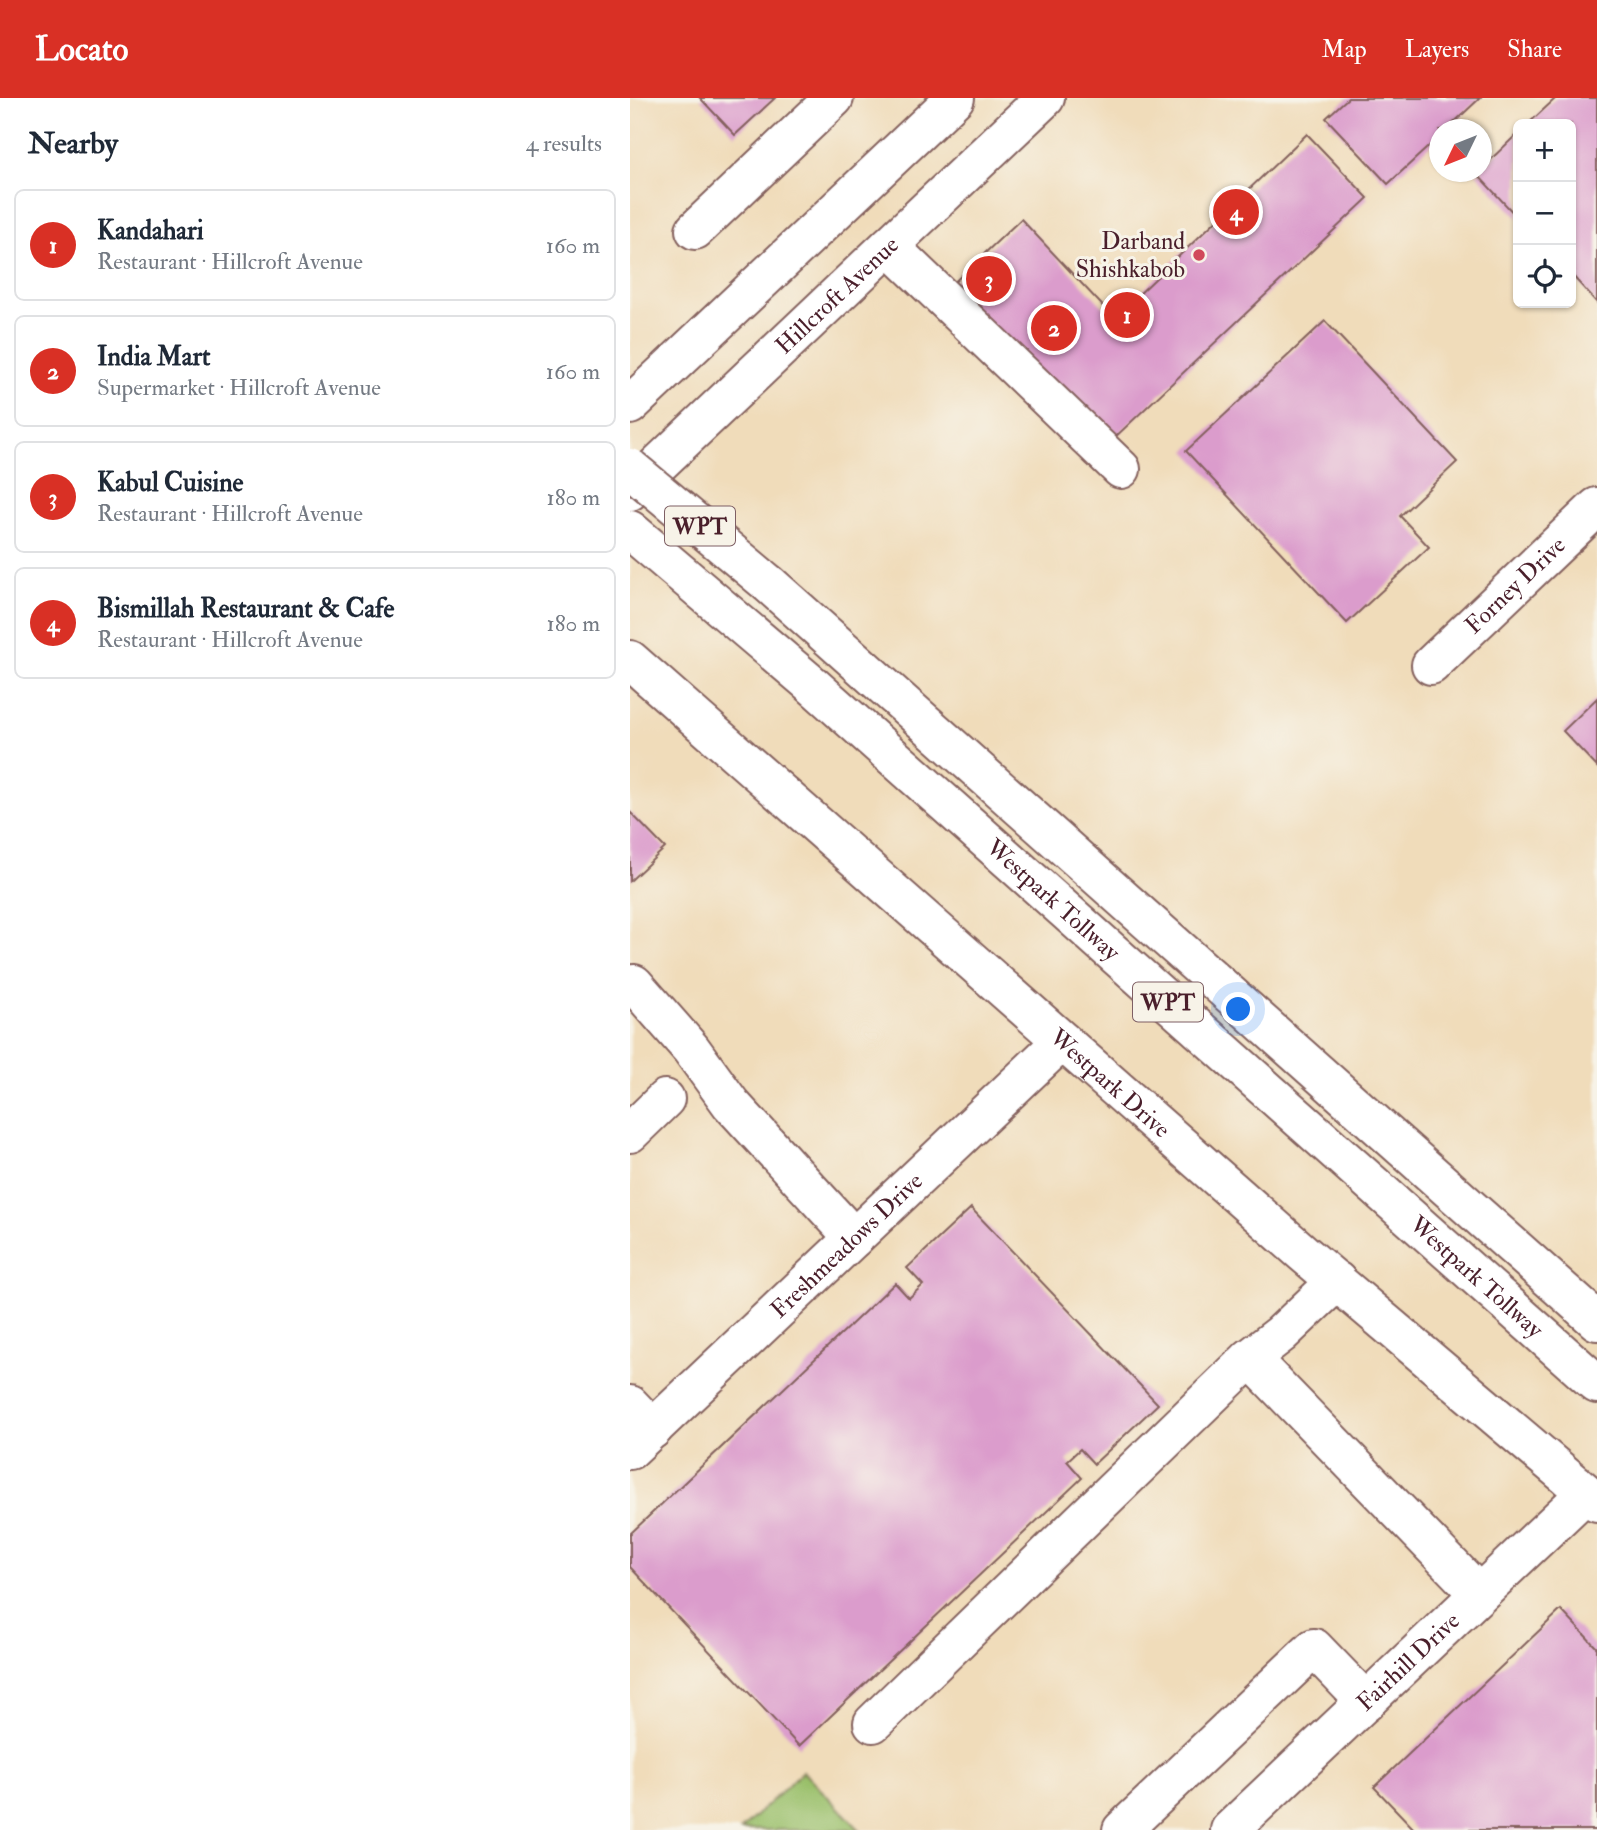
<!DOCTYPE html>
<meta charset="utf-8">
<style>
:root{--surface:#fff;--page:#f6f6f7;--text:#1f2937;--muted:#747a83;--line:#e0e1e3;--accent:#d93025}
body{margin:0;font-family:"IM FELL Double Pica",serif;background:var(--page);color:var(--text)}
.controls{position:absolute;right:21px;top:21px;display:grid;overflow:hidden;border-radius:10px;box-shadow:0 2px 5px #0004}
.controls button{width:63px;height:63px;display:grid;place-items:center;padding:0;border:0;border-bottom:2px solid var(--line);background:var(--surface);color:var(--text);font:35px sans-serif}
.compass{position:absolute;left:799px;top:21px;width:63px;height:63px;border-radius:50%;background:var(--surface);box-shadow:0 2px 5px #0004;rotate:227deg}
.you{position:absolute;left:609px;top:912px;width:24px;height:24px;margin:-18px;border:5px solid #fff;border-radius:50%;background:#1a73e8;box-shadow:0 0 0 10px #1a73e833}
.badge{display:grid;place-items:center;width:46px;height:46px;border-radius:50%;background:var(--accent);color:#fff;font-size:23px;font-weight:700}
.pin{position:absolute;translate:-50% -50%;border:4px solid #fff;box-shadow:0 2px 7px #0006}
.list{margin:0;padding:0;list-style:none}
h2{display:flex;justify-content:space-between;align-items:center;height:91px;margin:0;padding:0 28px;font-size:30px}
h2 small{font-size:23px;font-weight:400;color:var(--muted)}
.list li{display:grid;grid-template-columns:46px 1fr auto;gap:21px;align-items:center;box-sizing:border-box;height:112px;margin:0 14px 14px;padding:0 14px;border:2px solid var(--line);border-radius:10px}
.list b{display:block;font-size:26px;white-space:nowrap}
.list p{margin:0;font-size:23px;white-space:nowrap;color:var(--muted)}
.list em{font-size:23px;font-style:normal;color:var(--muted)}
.icon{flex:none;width:38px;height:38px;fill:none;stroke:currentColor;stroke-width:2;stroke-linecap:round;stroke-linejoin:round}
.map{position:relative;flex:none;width:967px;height:1732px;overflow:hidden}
header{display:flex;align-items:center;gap:42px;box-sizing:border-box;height:98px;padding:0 35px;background:var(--accent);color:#fff}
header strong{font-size:33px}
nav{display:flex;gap:38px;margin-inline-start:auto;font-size:24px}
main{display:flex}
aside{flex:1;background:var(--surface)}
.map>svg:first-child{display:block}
.green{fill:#9ac06b;stroke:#72704b;stroke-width:2}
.building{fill:#db9ccc}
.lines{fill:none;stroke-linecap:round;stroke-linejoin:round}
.minor-casing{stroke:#84615d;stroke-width:42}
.major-casing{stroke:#84615d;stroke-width:42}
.highway-casing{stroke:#84615d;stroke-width:42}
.minor{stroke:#fff;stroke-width:38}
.major{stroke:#fff;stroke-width:38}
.highway{stroke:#fff;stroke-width:38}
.highway-bridge-casing{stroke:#84615d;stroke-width:42;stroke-linecap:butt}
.highway-bridge{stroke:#fff;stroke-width:38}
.poi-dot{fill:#d1495b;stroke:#f7f3e8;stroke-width:2.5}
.labels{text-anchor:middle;stroke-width:6;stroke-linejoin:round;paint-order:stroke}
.shield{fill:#f7f3e8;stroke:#7e5f64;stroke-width:2}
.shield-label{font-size:23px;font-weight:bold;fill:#4a1f2b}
.poi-label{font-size:24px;fill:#4a1f2b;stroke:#f7f3e8;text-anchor:end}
.street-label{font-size:24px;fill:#4a1f2b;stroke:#f7f3e8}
</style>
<header>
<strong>Locato</strong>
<nav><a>Map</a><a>Layers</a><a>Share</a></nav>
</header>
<main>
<aside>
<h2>Nearby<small>4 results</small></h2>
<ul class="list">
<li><span class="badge">1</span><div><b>Kandahari</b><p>Restaurant · Hillcroft Avenue</p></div><em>160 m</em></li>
<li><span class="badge">2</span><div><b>India Mart</b><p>Supermarket · Hillcroft Avenue</p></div><em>160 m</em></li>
<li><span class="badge">3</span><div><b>Kabul Cuisine</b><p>Restaurant · Hillcroft Avenue</p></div><em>180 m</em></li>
<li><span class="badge">4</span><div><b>Bismillah Restaurant &amp; Cafe</b><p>Restaurant · Hillcroft Avenue</p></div><em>180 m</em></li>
</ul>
</aside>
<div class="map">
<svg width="967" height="1732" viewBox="0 0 967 1732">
<rect width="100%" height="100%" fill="#f7f3e8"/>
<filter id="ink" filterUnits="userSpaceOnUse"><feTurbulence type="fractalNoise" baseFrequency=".0143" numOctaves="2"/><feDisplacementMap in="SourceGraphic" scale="14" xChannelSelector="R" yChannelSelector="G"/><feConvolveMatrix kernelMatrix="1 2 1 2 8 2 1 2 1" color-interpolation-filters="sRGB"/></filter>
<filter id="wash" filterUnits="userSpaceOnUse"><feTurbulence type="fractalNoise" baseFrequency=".00686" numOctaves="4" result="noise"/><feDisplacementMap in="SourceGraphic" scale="28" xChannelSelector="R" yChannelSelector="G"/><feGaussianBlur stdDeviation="1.57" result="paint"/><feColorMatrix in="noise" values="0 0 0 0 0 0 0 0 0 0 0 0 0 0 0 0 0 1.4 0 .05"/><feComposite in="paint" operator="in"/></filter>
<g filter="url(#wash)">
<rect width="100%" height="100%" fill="#f0dcba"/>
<path class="green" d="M173 1673 230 1732H111Z"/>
<g id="blocks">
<path class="building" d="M70 0H145L105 37Z
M718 0H850L816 32H810V38L758 86 696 20Z
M926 0H967V205L941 176V26H898Z
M888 35V120L846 75 852 74V70Z
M677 36 738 100 479 345 316 192 391 121 484 220Z
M695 223 827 364 770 418 799 449 717 525 556 353Z
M967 600V669L933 633Z
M0 714 35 750 0 783Z
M341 1110 528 1306 464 1366 450 1351 437 1363 452 1380 169 1648 0 1469V1436L265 1185 279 1200 293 1187 277 1170Z
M931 1512 967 1550V1732H785L744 1689Z"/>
</g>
</g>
<g filter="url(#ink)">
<use href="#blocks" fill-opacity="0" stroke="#84615d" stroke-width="2"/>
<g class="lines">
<defs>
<g id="minor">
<path d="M65 132 204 0"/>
<path d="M259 148 491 371"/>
<path id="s1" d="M801 567 967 409"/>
<path d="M4 886 61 951 101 1006 224 1140"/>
<path d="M0 1035 35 1001"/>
<path d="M620 1260 849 1496"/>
<path d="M0 1307 23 1331"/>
<path id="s2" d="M0 1352 432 943"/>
<path d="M243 1625 620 1260 651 1236 707 1183"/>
<path d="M492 1732 684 1550 736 1604"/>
<path id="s3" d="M600 1732 956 1395"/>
</g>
<g id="major">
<path d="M0 307 325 0"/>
<path id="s4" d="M0 393 415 0"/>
<path id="s5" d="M0 562 673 1155 967 1404"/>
</g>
<g id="highway">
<path id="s6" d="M0 432 180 585 967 1286"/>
<path d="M139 486 967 1223"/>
</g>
</defs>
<use href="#minor" class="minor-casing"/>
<use href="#major" class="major-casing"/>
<use href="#highway" class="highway-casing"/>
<use href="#minor" class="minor"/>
<use href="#major" class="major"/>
<use href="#highway" class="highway"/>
<defs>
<path id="highway-bridge" d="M0 370 139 486"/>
</defs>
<use href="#highway-bridge" class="highway-bridge-casing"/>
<use href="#highway-bridge" class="highway-bridge"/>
</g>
</g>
<circle class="poi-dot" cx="569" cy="157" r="7"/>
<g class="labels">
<g class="shield">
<rect x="35" y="408.5" width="70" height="39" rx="5"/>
<rect x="503" y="884.5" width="70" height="39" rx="5"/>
</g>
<g class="shield-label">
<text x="70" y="436">WPT</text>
<text x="538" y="912">WPT</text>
</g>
<g class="poi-label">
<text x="555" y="151">Darband<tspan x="555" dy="28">Shishkabob</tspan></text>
</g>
<g class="street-label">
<text dy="8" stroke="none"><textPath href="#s4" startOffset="285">Hillcroft Avenue</textPath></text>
<text dy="8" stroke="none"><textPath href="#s1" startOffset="116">Forney Drive</textPath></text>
<text dy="8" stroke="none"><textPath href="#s6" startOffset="562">Westpark Tollway</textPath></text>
<text dy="8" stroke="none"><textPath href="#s5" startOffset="640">Westpark Drive</textPath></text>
<text dy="8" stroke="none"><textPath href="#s2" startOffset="298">Freshmeadows Drive</textPath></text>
<text dy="8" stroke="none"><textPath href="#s6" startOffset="1129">Westpark Tollway</textPath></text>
<text dy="8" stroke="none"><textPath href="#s3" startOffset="245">Fairhill Drive</textPath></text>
</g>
</g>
</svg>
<div class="controls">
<button>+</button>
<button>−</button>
<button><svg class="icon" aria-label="locate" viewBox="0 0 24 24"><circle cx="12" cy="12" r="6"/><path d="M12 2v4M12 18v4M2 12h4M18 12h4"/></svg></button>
</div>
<svg class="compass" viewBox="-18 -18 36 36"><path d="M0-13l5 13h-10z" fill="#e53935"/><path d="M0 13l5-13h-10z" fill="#747a83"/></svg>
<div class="you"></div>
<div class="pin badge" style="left:497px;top:217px">1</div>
<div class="pin badge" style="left:424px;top:230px">2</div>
<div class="pin badge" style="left:359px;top:181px">3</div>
<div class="pin badge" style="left:606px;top:114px">4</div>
</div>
</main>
